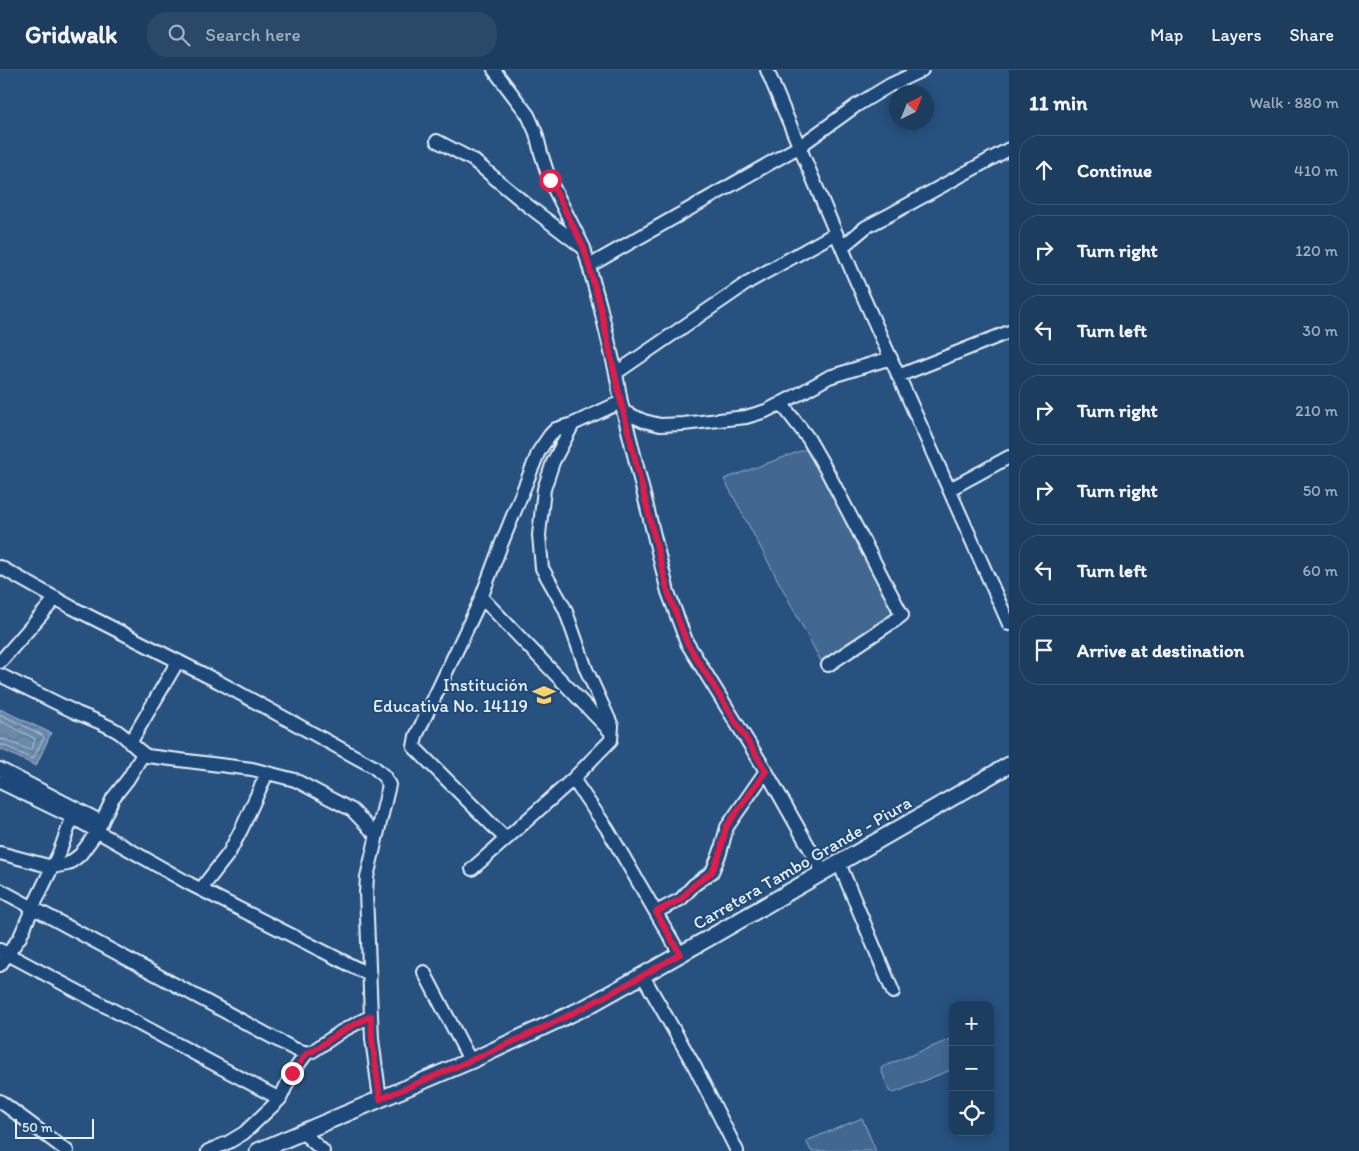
<!DOCTYPE html>
<meta charset="utf-8">
<style>
:root{--surface:#1d3d5f;--page:#2a4868;--text:#f1f3f6;--muted:#a0aebd;--line:#3b5674}
body{margin:0;font-family:Itim,sans-serif;background:var(--page);color:var(--text)}
.controls{position:absolute;right:15px;bottom:15px;display:grid;overflow:hidden;border-radius:10px;box-shadow:0 2px 12px #0003}
.controls button{width:45px;height:45px;display:grid;place-items:center;padding:0;border:0;border-bottom:1px solid var(--line);background:var(--surface);color:var(--text);font:25px sans-serif}
.compass{position:absolute;left:889px;top:15px;width:45px;height:45px;border-radius:50%;background:var(--surface);box-shadow:0 2px 12px #0003;rotate:43deg}
.scale{position:absolute;left:15px;bottom:12px;width:79px;box-sizing:border-box;padding-left:5px;border:2px solid #e8f1f8;border-top:0;font-size:14px;line-height:18px;white-space:nowrap;color:#e8f1f8;-webkit-text-stroke:4px #1f4a7a;paint-order:stroke}
.stop{position:absolute;width:15px;height:15px;margin:-11px;border:4px solid #e11d48;border-radius:50%;background:#fff}
.stop.end{background:#e11d48;border-color:#fff;box-shadow:0 1px 5px #0008}
.list{margin:0;padding:0;list-style:none}
h2{display:flex;justify-content:space-between;align-items:center;height:65px;margin:0;padding:0 20px;font-size:21px}
h2 small{font-size:16px;font-weight:400;color:var(--muted)}
.list li{display:grid;grid-template-columns:32px 1fr auto;gap:15px;align-items:center;box-sizing:border-box;height:70px;margin:0 10px 10px;padding:0 10px;border:1px solid var(--line);border-radius:20px}
.list b{display:block;font-size:19px;white-space:nowrap}
.list em{font-size:16px;font-style:normal;color:var(--muted)}
.icon{flex:none;width:28px;height:28px;fill:none;stroke:currentColor;stroke-width:2;stroke-linecap:round;stroke-linejoin:round}
.map{position:relative;flex:none;width:1009px;height:1081px;overflow:hidden}
header{display:flex;align-items:center;gap:30px;box-sizing:border-box;height:70px;padding:0 25px;background:var(--surface);border-bottom:1px solid var(--line)}
header strong{font-size:24px}
nav{display:flex;gap:28px;margin-inline-start:auto;font-size:18px}
.search{width:350px;height:45px;background:var(--page);display:flex;align-items:center;gap:12px;box-sizing:border-box;padding:0 18px;border-radius:20px;color:var(--muted);font-size:19px}
main{display:flex}
aside{flex:1;background:var(--surface)}
.map>svg:first-child{display:block}
.green{fill:#436891;stroke:#96acc4}
.water{fill:url(#water-waves);stroke:#9db3c9}
.lines{fill:none;stroke-linecap:round;stroke-linejoin:round}
.shore{stroke:#b6c8d9;stroke-width:1}
.minor-casing{stroke:#e8f1f8;stroke-width:16}
.major-casing{stroke:#e8f1f8;stroke-width:19}
.minor{stroke:#1f4a7a;stroke-width:12}
.major{stroke:#1f4a7a;stroke-width:15}
.route{stroke:#e11d48;stroke-width:6}
.labels{text-anchor:middle;stroke-width:4;stroke-linejoin:round;paint-order:stroke}
.poi-label{font-size:18px;fill:#e8f1f8;stroke:#1f4a7a;text-anchor:end}
.street-label{font-size:18px;fill:#e8f1f8;stroke:#1f4a7a}
</style>
<header>
<strong>Gridwalk</strong>
<div class="search"><svg class="icon" aria-label="search" viewBox="0 0 24 24"><circle cx="10" cy="10" r="6"/><path d="M15 15l6 6"/></svg>Search here</div>
<nav><a>Map</a><a>Layers</a><a>Share</a></nav>
</header>
<main>
<div class="map">
<svg width="1009" height="1081" viewBox="0 0 1009 1081">
<defs>
<pattern id="water-waves" width="16" height="10" patternUnits="userSpaceOnUse" patternTransform="scale(1.25)"><rect width="16" height="10" fill="#6b8aaa"/><path d="M0 5q4-4 8 0t8 0" fill="none" stroke="#5e7388"/></pattern>
</defs>
<rect width="100%" height="100%" fill="#27517f"/>
<filter id="ink" filterUnits="userSpaceOnUse"><feTurbulence type="fractalNoise" baseFrequency=".02" numOctaves="2"/><feDisplacementMap in="SourceGraphic" scale="10" xChannelSelector="R" yChannelSelector="G"/><feConvolveMatrix kernelMatrix="1 2 1 2 8 2 1 2 1" color-interpolation-filters="sRGB"/></filter>
<g filter="url(#ink)">
<path class="green" d="M809 378 895 543 822 593 724 409Z
M951 969H953V999L894 1023 889 1021 881 999 882 997Z
M862 1048 876 1081H811L806 1071Z"/>
<path class="water" d="M0 639 51 663 36 696 0 679Z"/>
<g class="lines">
<path class="shore" d="M0 644 42 665 44 667 34 687 32 689 4 675H0
M0 651 34 668 35 670 31 679 29 680 6 670 0 669"/>
<defs>
<path id="minor" d="M494 0 528 45 536 63 541 83 550 111 584 178 600 236 616 303 621 332 668 522 687 573 766 701 823 802
M767 0 854 206 1009 554
M437 71 473 90 527 135 582 177
M842 177 866 157 891 144 1009 79
M589 196 800 76 857 35 890 15 922 0
M616 303 750 211 836 163
M898 306 1009 262
M781 333 808 368 828 403 902 545 897 549 828 595
M624 342 644 351 660 355 683 354 746 347 766 341 799 324 829 307 891 288
M573 354 553 392 544 419 539 465 542 498 565 539 586 599 612 656 611 670 573 709 506 769 414 677 416 666 480 531 501 475 539 381 550 365 556 359 573 354 621 332
M950 419 1009 387
M0 497 71 537 219 612 374 697 384 706 389 715 367 807 366 823 372 969 380 1029
M482 528 610 661
M0 592 56 528
M0 605 77 643C90 648 105 654 117 661 128 668 135 679 147 686L252 699 295 710 352 740 377 766
M130 673 178 591
M0 699 102 752
M573 709 608 760 680 884
M0 712 70 746 190 814 370 905
M0 783 52 797 68 794 80 785 97 762 113 728 128 709 143 684
M839 793 893 922
M472 799 506 769
M201 819 229 783 242 758 267 703
M0 820 294 979 307 983 313 981 342 961 371 946
M656 842 681 829 694 815 712 802 720 783 727 757 766 701
M0 880 280 1029
M0 895 20 867 33 837 59 783 76 738
M424 902 470 990
M643 906 695 997 737 1081
M0 1031 67 1081
M302 1062 323 1081
M208 1081 229 1072 244 1063 280 1029 292 1003 307 983"/>
<path id="major" d="M258 1081 477 988 588 936 709 868 1009 695"/>
</defs>
<use href="#minor" class="minor-casing"/>
<use href="#major" class="major-casing"/>
<use href="#minor" class="minor"/>
<use href="#major" class="major"/>
</g>
</g>
<g class="lines" filter="url(#ink)">
<path class="route" d="M292 1003 307 983 313 981 342 961 371 946 372 969 380 1029C439 1004 498 980 555 952 598 931 639 908 680 884L656 842 681 829 694 815 712 802 720 783 726 757 766 701 687 573 668 522 621 332 600 236 584 178 550 110"/>
</g>
<defs>
<symbol id="school-bare" viewBox="-9 -9 18 18"><path d="M0-5L7-2L0 1L-7-2ZM-4 1L0 2.5L4 1V4Q0 6-4 4Z" fill="#ffd166" stroke="#1f4a7a" stroke-width="2.5" paint-order="stroke"/></symbol>
</defs>
<g fill-rule="evenodd">
<use href="#school-bare" x="528" y="609" width="32" height="32"/>
</g>
<g class="labels">
<g class="poi-label">
<text x="528" y="621">Institución<tspan x="528" dy="21">Educativa No. 14119</tspan></text>
</g>
<g class="street-label">
<text transform="translate(802 793) rotate(-30)" y="6">Carretera Tambo Grande - Piura</text>
</g>
</g>
</svg>
<div class="controls">
<button>+</button>
<button>−</button>
<button><svg class="icon" aria-label="locate" viewBox="0 0 24 24"><circle cx="12" cy="12" r="6"/><path d="M12 2v4M12 18v4M2 12h4M18 12h4"/></svg></button>
</div>
<svg class="compass" viewBox="-18 -18 36 36"><path d="M0-13l5 13h-10z" fill="#e53935"/><path d="M0 13l5-13h-10z" fill="#a0aebd"/></svg>
<div class="scale">50 m</div>
<div class="stop" style="left:550px;top:110px"></div>
<div class="stop end" style="left:292px;top:1003px"></div>
</div>
<aside>
<h2>11 min<small>Walk · 880 m</small></h2>
<ul class="list">
<li><svg class="icon" aria-label="ahead" viewBox="0 0 24 24"><path d="M12 20V5M6 11l6-6 6 6"/></svg><div><b>Continue</b></div><em>410 m</em></li>
<li><svg class="icon" aria-label="right" viewBox="0 0 24 24"><path d="M7 20v-9h11M14 6l5 5-5 5"/></svg><div><b>Turn right</b></div><em>120 m</em></li>
<li><svg class="icon" aria-label="left" viewBox="0 0 24 24"><path d="M17 20v-9H6M10 6l-5 5 5 5"/></svg><div><b>Turn left</b></div><em>30 m</em></li>
<li><svg class="icon" aria-label="right" viewBox="0 0 24 24"><path d="M7 20v-9h11M14 6l5 5-5 5"/></svg><div><b>Turn right</b></div><em>210 m</em></li>
<li><svg class="icon" aria-label="right" viewBox="0 0 24 24"><path d="M7 20v-9h11M14 6l5 5-5 5"/></svg><div><b>Turn right</b></div><em>50 m</em></li>
<li><svg class="icon" aria-label="left" viewBox="0 0 24 24"><path d="M17 20v-9H6M10 6l-5 5 5 5"/></svg><div><b>Turn left</b></div><em>60 m</em></li>
<li><svg class="icon" aria-label="arrive" viewBox="0 0 24 24"><path d="M6 21V4h12l-3 4 3 4H6"/></svg><div><b>Arrive at destination</b></div></li>
</ul>
</aside>
</main>
